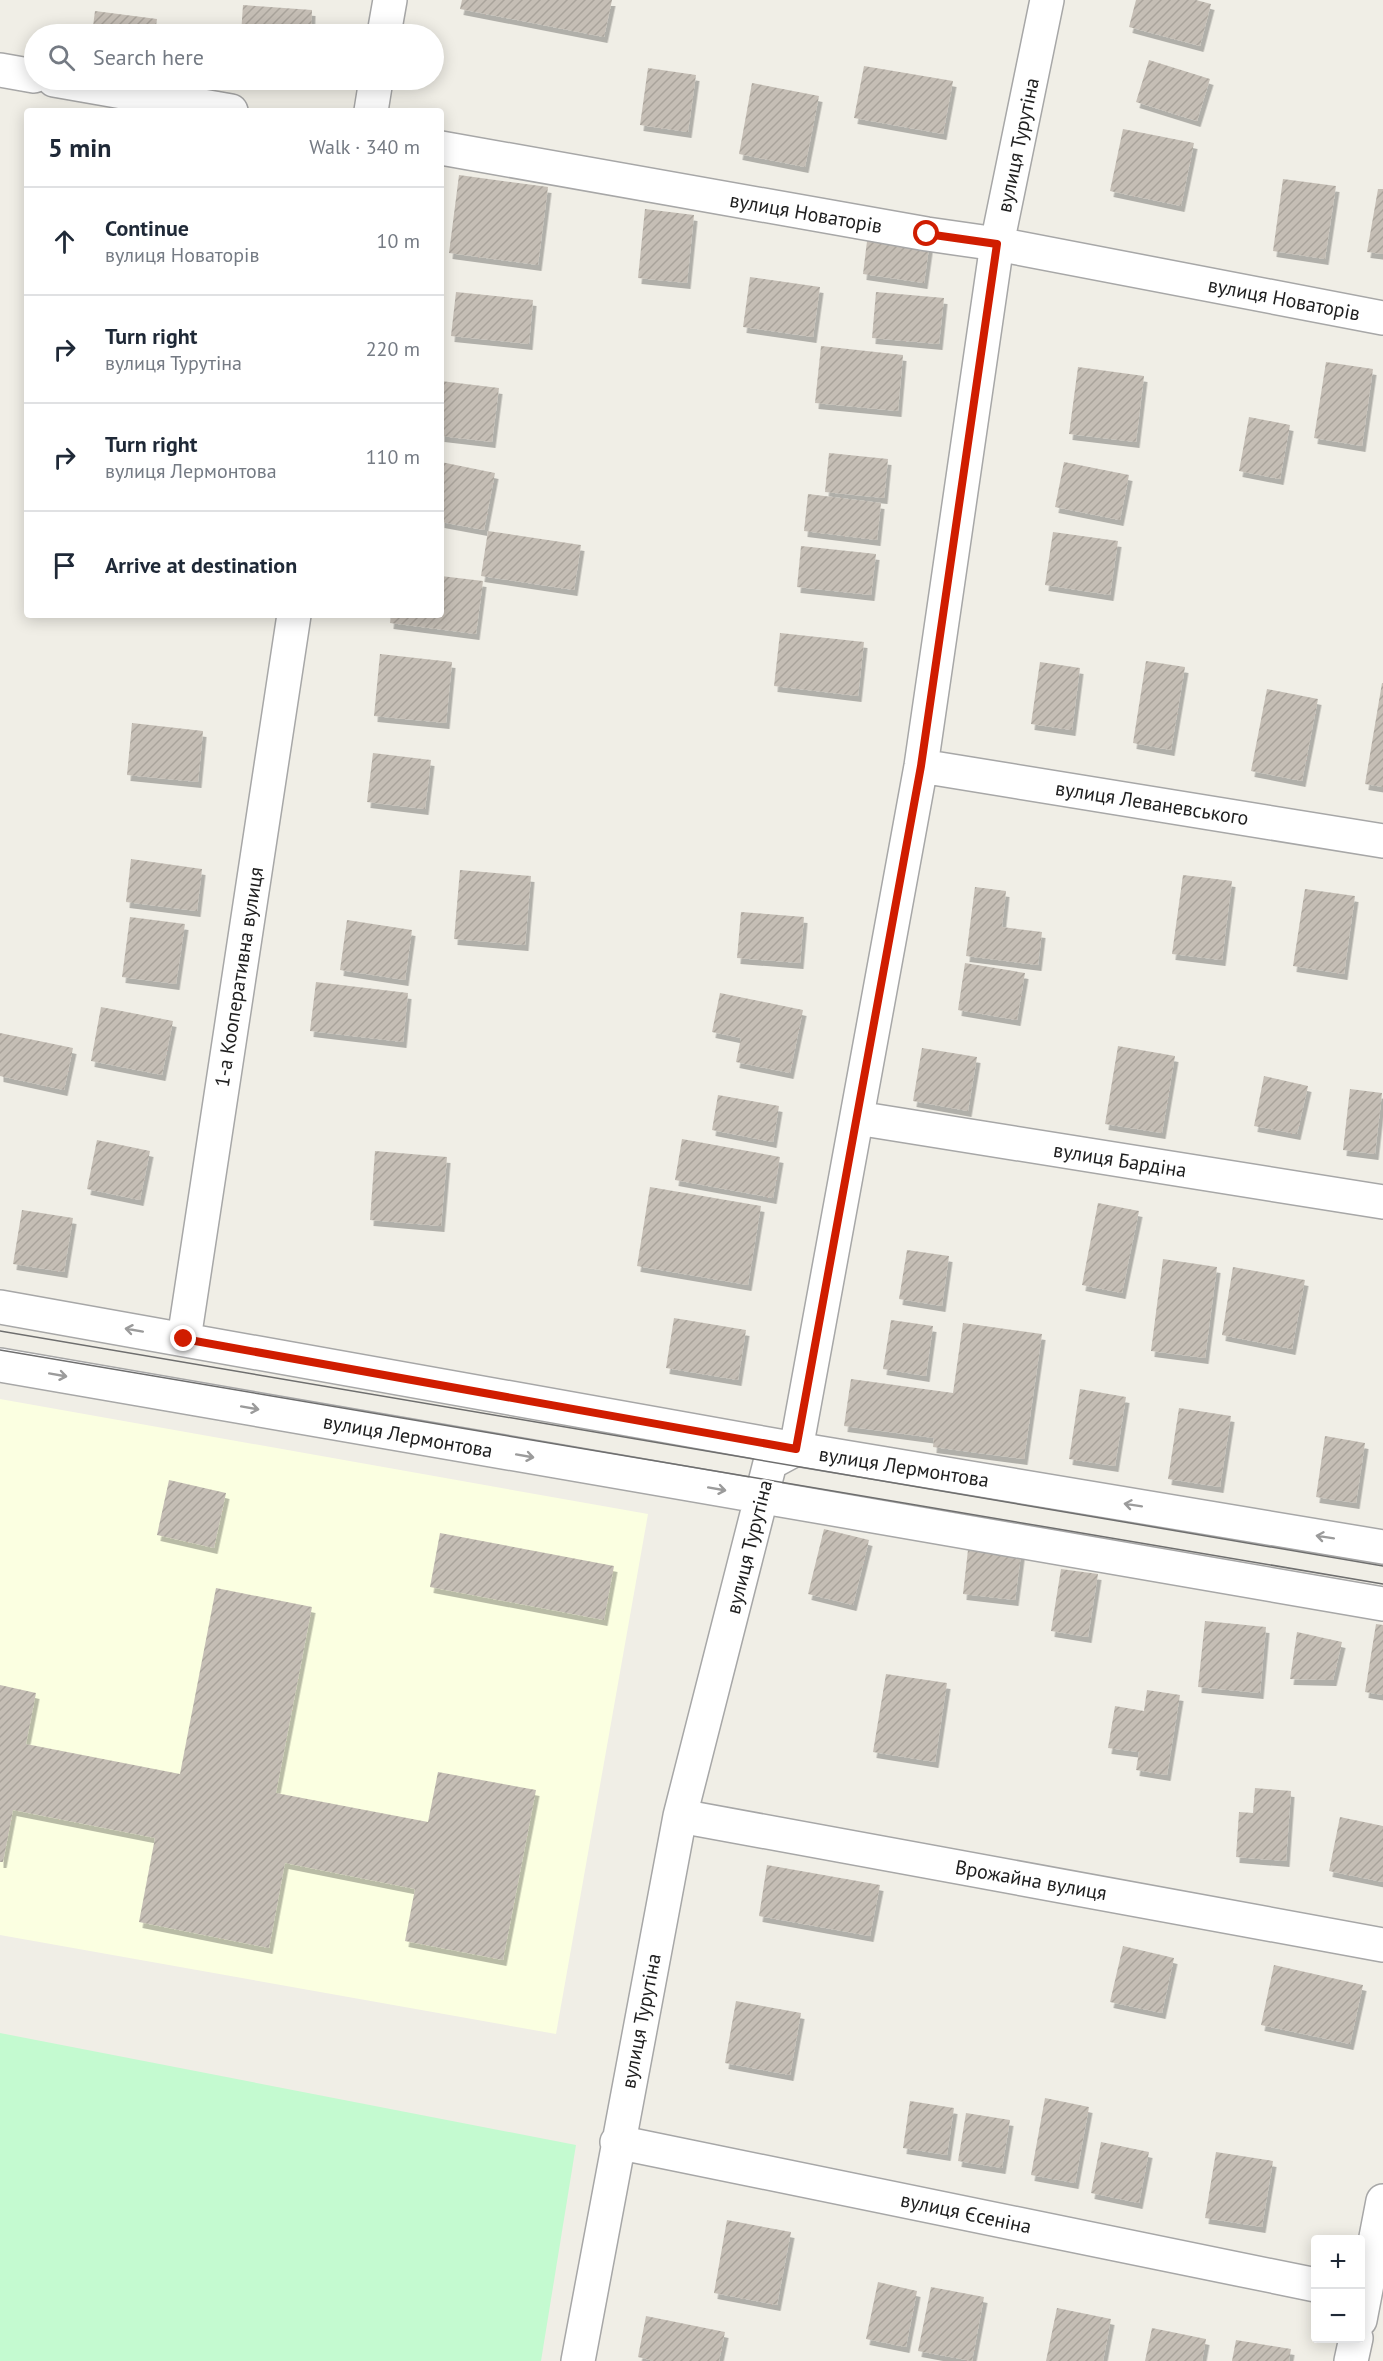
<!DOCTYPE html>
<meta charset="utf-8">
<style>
:root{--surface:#fff;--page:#f2f2f3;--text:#1f2937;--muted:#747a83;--line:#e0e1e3}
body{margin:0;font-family:"PT Sans",sans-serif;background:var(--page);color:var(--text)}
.controls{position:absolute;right:18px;bottom:18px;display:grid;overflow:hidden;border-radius:6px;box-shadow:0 3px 15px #0003}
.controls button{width:54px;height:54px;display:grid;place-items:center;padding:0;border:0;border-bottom:2px solid var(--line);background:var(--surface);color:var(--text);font:30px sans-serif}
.stop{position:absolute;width:18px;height:18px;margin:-14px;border:4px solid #d01d00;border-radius:50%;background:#fff}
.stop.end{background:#d01d00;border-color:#fff;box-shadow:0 2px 6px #0008}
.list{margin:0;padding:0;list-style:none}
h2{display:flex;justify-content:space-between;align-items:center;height:78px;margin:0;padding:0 24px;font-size:26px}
h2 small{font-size:20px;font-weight:400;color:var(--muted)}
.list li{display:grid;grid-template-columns:39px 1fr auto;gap:18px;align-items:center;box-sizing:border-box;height:108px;padding:0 24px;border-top:2px solid var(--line)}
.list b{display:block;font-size:22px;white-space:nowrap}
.list p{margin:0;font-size:20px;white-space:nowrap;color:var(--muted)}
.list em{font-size:20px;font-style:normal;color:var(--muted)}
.icon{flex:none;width:33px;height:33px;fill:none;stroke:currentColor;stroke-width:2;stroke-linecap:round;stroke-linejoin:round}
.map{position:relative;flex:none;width:1383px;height:2361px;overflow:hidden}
.search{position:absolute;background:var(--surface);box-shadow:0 3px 15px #0003;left:24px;top:24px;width:420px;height:66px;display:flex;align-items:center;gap:15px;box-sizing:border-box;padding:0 21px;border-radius:33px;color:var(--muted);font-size:22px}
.panel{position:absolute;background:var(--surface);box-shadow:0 3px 15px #0003;left:24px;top:108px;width:420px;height:510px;border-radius:6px}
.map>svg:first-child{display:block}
.education{fill:#fbffe1}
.park{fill:#c4fad0}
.building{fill:url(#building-hatch);filter:url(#shadow)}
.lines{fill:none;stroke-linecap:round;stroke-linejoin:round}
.minor-casing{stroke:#a7a7a7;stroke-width:36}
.minor{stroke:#fff;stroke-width:33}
.tram{stroke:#6e6e6e;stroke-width:1.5}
.oneway{stroke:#9b9b9b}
.route{stroke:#d01d00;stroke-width:8}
.labels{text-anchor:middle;stroke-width:5;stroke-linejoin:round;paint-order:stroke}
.street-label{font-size:20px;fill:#202020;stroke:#fff}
</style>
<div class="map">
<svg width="1383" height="2361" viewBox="0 0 1383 2361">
<defs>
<pattern id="building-hatch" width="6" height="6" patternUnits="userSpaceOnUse" patternTransform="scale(1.5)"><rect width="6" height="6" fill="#c5beb5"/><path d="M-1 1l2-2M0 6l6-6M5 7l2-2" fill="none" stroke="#a9a39b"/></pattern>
<filter id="shadow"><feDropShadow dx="3.5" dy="6" stdDeviation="0" flood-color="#0004"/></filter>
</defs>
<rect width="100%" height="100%" fill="#f0eee6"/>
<path class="education" d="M0 1399 648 1514 556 2034 0 1935Z"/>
<path class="park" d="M0 2033 576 2145 541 2361H0Z"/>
<path class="building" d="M462 0H612L604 37 460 9Z
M1136 0H1196L1211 4 1200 46 1129 27Z
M243 5 312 10 311 34H241Z
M95 11 157 19 155 34H92Z
M1149 60 1210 79 1197 121 1136 102Z
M864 66 953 81 943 134 854 118Z
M648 68 696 75 688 132 640 125Z
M752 83 819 96 805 167 739 154Z
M1123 129 1194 143 1181 206 1110 191Z
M459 175 548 187 538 265 449 253Z
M1283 179 1336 186 1325 259 1273 251Z
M1378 189H1383V254L1367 252Z
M645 209 694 215 687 283 638 278Z
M868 233 930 241 924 283 863 274Z
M750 277 820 287 813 337 743 327Z
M456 292 533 300 529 344 451 336Z
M876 292 944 298 939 344 872 338Z
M821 346 903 355 898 411 815 403Z
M1326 362 1373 369 1362 446 1314 438Z
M1078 367 1144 376 1136 442 1069 434Z
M441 381 499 388 492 442 441 436Z
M1249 417 1290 425 1280 479 1239 471Z
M829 453 888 459 884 498 825 492Z
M441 462 495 473 484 530 441 522Z
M1064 462 1129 475 1120 520 1055 507Z
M808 494 881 503 877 540 804 531Z
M488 531 581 545 574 590 481 576Z
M1053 532 1118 541 1110 595 1045 585Z
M801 546 876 554 871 595 797 587Z
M441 576 483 581 476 634 390 623 391 615H441Z
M780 633 864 642 858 696 774 686Z
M380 654 452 662 446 723 374 716Z
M1146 661 1185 667 1171 750 1133 743Z
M1040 662 1080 668 1072 730 1031 724Z
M1382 683H1383V787L1365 784Z
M1267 689 1318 699 1302 781 1251 771Z
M132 723 203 731 198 782 127 775Z
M373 753 431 760 425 809 367 802Z
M131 859 202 869 197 911 126 902Z
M460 870 531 876 525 945 454 939Z
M1183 875 1232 881 1222 960 1172 954Z
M975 887 1006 891 1002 927 1042 932 1038 965 966 956Z
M1305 889 1355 896 1344 974 1293 966Z
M741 912 804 917 800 963 737 958Z
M130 917 185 924 176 984 122 977Z
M347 920 412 930 405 980 340 970Z
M965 963 1025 973 1017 1020 958 1010Z
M316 982 408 993 403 1042 310 1031Z
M720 993 803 1010 790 1073 736 1062 741 1038 712 1032Z
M101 1007 173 1021 162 1075 91 1061Z
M0 1033 73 1048 64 1090 0 1076Z
M1118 1046 1175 1056 1162 1133 1105 1124Z
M922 1048 977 1057 968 1111 913 1101Z
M1264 1076 1308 1086 1297 1134 1254 1126Z
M1350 1089 1382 1093 1375 1154 1343 1150Z
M718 1095 779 1106 773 1142 712 1130Z
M682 1139 780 1157 773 1198 675 1180Z
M97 1140 150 1151 140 1200 87 1189Z
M375 1151 447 1157 441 1226 370 1220Z
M650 1187 761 1206 748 1285 637 1266Z
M1098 1203 1139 1211 1122 1293 1082 1285Z
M22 1210 73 1218 64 1272 13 1264Z
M907 1250 949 1256 942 1306 899 1299Z
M1163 1259 1217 1267 1205 1358 1151 1351Z
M1233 1267 1305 1280 1292 1349 1222 1335Z
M674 1318 746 1330 738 1380 666 1368Z
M891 1320 933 1326 926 1376 883 1369Z
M963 1323 1042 1334 1024 1459 933 1447 934 1438 844 1426 851 1379 953 1393Z
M1080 1389 1126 1397 1115 1466 1069 1459Z
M1179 1408 1231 1416 1220 1487 1168 1479Z
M1325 1436 1365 1443 1356 1503 1316 1497Z
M169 1480 226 1493 214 1548 157 1535Z
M824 1529 869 1540 853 1605 808 1594Z
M440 1533 614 1566 604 1620 430 1587Z
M969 1541 1022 1547 1015 1600 963 1594Z
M1061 1569 1098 1574 1088 1637 1051 1631Z
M216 1588 312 1607 276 1793 428 1822 438 1772 536 1790 503 1960 405 1941 415 1889 285 1863 269 1948 139 1922 155 1838 13 1810 3 1862H0V1685L36 1693 26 1744 180 1774Z
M1205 1621 1266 1627 1260 1693 1198 1687Z
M1376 1624 1383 1625V1695L1365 1692Z
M1297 1632 1342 1642 1333 1680 1290 1679Z
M886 1674 947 1683 935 1762 873 1752Z
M1147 1690 1180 1695 1167 1775 1136 1770 1139 1752 1108 1748 1115 1706 1144 1711Z
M1255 1788 1291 1791 1286 1861 1236 1857 1239 1812 1253 1813Z
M1340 1817 1383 1826V1882L1329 1871Z
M767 1865 880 1885 870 1936 759 1916Z
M1123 1946 1174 1958 1162 2013 1110 2002Z
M1274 1965 1363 1985 1350 2044 1261 2025Z
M736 2001 801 2013 790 2075 725 2063Z
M1045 2098 1089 2107 1075 2183 1031 2175Z
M910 2101 954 2108 947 2155 903 2148Z
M966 2113 1010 2120 1002 2168 958 2161Z
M1101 2142 1149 2152 1139 2203 1091 2193Z
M1216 2152 1273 2161 1262 2227 1205 2218Z
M727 2220 791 2232 777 2305 714 2293Z
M878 2282 917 2291 906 2347 866 2339Z
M931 2287 984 2297 972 2361 918 2351Z
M1057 2308 1111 2319 1103 2361H1046Z
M646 2316 725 2332 719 2361H654L638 2357Z
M1152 2328 1206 2339 1202 2361H1145Z
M1236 2340 1291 2349 1289 2361H1232Z"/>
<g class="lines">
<defs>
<path id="minor" d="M384 34 390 0
M0 70 34 76
M54 80 231 111
M371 111 376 80
M441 148 927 234 997 244 1383 318
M921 766 1383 841
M857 1118 1383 1202
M0 1307 796 1449 1383 1547
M184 1339 294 615
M0 1365 1383 1604
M680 1816 1383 1945
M617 2142 1316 2285
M1360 2320 1383 2201
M578 2361 680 1816 770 1463 796 1449 921 766 997 244 1047 0
M1351 2361 1356 2338"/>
</defs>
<use href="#minor" class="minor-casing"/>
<use href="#minor" class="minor"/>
<path class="tram" d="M0 1331 1383 1566
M0 1350 1383 1584"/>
</g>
<defs><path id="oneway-shaft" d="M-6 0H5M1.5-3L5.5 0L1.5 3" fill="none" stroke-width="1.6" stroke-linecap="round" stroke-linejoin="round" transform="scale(1.5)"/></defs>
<g class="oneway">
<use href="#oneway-shaft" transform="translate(134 1330) rotate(-170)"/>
<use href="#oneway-shaft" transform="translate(58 1375) rotate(10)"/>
<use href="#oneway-shaft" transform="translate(250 1408) rotate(10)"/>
<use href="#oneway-shaft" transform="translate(525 1456) rotate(10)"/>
<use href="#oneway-shaft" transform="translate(717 1489) rotate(10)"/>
<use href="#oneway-shaft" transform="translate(1133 1505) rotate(-171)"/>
<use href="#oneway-shaft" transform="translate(1325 1537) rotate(-171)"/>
</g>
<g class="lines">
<path class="route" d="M184 1339 796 1449 921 766 997 244 927 234"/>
</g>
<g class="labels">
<g class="street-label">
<text transform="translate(1018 145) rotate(-78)" y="7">вулиця Турутіна</text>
<text transform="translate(806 213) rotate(10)" y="7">вулиця Новаторів</text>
<text transform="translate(1284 299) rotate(11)" y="7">вулиця Новаторів</text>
<text transform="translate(1152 803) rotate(9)" y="7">вулиця Леваневського</text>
<text transform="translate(239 977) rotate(-81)" y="7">1-а Кооперативна вулиця</text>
<text transform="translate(1120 1160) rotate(9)" y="7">вулиця Бардіна</text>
<text transform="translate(408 1436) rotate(10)" y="7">вулиця Лермонтова</text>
<text transform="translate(904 1467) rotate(9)" y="7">вулиця Лермонтова</text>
<text transform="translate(749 1547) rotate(-76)" y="7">вулиця Турутіна</text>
<text transform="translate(1031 1880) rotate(10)" y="7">Врожайна вулиця</text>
<text transform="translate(641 2021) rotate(-79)" y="7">вулиця Турутіна</text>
<text transform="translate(966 2213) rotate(12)" y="7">вулиця Єсеніна</text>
</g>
</g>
</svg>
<div class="controls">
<button>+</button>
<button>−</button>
</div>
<div class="stop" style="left:927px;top:234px"></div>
<div class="stop end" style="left:184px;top:1339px"></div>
<div class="search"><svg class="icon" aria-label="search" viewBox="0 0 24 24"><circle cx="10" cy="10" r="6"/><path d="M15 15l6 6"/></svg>Search here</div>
<section class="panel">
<h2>5 min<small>Walk · 340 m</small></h2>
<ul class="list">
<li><svg class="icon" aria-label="ahead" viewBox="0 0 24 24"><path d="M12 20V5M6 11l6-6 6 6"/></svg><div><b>Continue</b><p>вулиця Новаторів</p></div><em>10 m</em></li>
<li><svg class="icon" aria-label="right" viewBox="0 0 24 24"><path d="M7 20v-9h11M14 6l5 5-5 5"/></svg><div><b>Turn right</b><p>вулиця Турутіна</p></div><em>220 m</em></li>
<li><svg class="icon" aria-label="right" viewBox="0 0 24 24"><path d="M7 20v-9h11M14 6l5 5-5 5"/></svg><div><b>Turn right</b><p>вулиця Лермонтова</p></div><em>110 m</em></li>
<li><svg class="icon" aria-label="arrive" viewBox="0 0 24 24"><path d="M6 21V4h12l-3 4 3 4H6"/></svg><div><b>Arrive at destination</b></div></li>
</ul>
</section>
</div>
